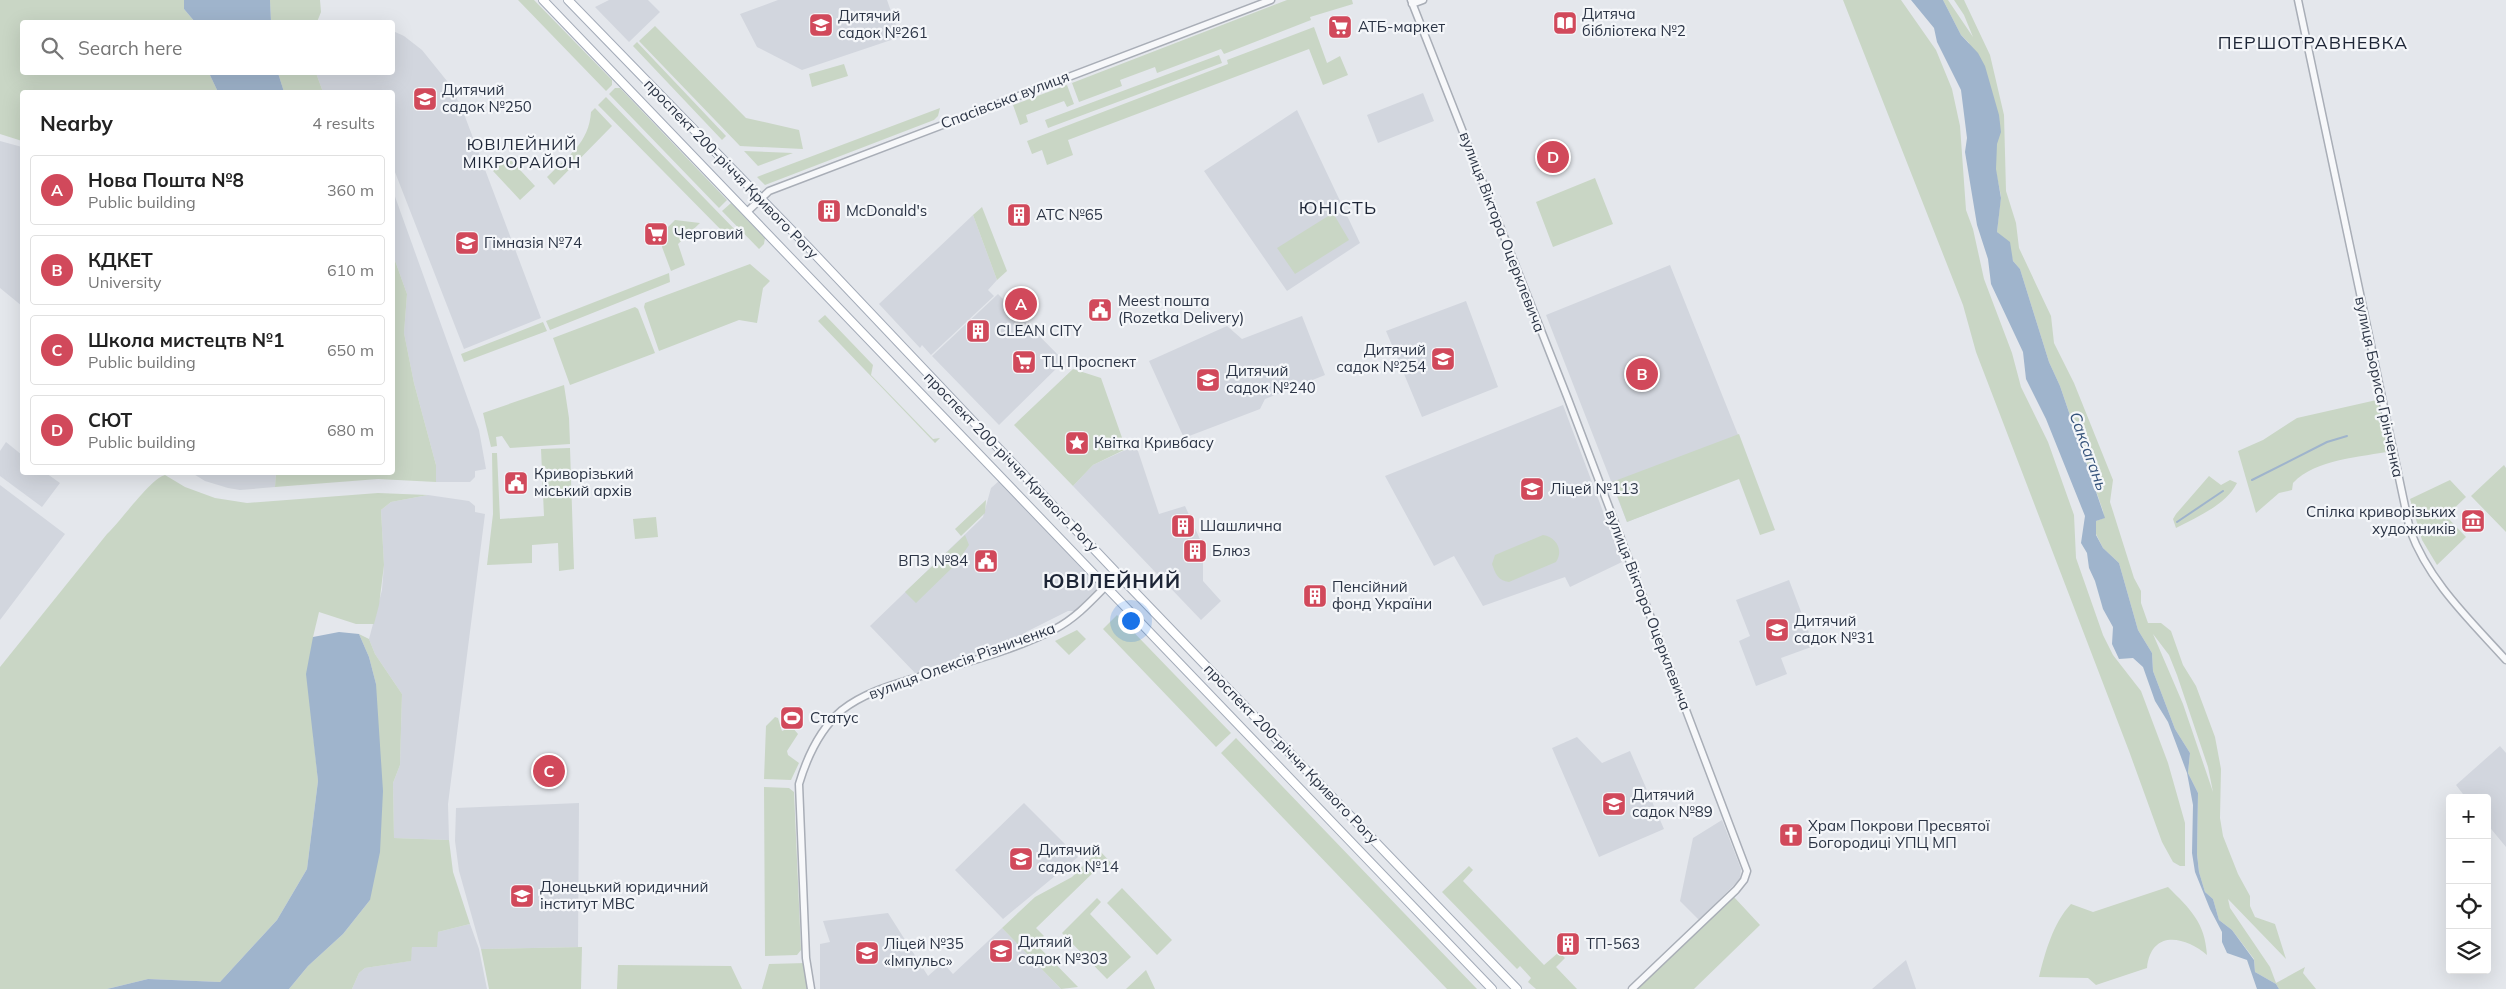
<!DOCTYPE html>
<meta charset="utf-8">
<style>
:root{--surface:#fff;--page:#f2f2f2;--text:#222;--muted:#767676;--line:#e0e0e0;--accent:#d1495b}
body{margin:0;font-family:Mulish,sans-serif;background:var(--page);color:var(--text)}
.controls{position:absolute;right:15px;bottom:15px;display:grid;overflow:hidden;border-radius:5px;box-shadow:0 5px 20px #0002}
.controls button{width:45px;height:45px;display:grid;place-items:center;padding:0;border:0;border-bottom:1px solid var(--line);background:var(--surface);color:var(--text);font:25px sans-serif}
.you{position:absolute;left:1130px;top:620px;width:18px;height:18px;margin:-12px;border:4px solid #fff;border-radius:50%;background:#1a73e8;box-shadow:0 0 0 8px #1a73e833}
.badge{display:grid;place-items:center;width:32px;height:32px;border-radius:50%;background:var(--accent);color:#fff;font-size:16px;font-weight:700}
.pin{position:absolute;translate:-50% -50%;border:2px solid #fff;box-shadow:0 1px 5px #0006}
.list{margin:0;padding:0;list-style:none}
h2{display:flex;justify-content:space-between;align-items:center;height:65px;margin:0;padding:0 20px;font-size:21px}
h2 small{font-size:16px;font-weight:400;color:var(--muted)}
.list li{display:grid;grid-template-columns:32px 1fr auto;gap:15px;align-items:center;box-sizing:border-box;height:70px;margin:0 10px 10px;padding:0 10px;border:1px solid var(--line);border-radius:5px}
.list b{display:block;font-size:19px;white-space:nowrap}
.list p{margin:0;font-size:16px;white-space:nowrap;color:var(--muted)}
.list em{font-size:16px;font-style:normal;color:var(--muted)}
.icon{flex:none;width:28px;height:28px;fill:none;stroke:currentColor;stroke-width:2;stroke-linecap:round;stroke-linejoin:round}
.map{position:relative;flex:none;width:2506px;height:989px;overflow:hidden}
.search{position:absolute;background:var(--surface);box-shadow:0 5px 20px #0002;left:20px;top:20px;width:375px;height:55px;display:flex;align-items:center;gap:12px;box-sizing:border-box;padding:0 18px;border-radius:5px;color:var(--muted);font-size:19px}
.panel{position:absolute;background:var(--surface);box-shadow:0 5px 20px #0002;left:20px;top:90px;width:375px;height:385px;border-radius:5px}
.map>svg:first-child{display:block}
.built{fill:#d2d6de}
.green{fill:#c9d6c5;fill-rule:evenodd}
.water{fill:#9fb4cc}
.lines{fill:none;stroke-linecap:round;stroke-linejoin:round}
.stream{stroke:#9fb4cc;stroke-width:2}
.minor-casing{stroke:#a9aeb7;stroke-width:9}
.major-casing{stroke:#a3abb8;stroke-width:10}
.minor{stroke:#f7f8fa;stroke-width:6}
.major{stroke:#fff;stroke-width:8}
.labels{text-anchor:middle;stroke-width:4.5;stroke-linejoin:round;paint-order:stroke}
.poi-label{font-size:15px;fill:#2b3445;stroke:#f4f6f9;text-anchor:start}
.street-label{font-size:15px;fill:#2b3445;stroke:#f4f6f9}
.neighbourhood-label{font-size:16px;letter-spacing:1px;fill:#1d2536;stroke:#f4f6f9}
.water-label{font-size:16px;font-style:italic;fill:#34527a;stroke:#f4f6f9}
.quarter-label{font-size:18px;letter-spacing:1px;fill:#1d2536;stroke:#f4f6f9}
.district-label{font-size:20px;font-weight:bold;letter-spacing:1px;fill:#1d2536;stroke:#f4f6f9}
</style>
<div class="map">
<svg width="2506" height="989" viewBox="0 0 2506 989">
<rect width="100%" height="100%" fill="#e4e7ec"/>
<path class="built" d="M609 0H648L660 12 629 42 595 7Z
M778 0H887L900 37 802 70 757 47 740 14Z
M393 31 404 36 422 50 447 81 461 106 541 318 464 349 393 167 392 92H323L316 73 392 72Z
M1423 93 1434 121 1378 143 1367 115Z
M1297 110 1360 243 1287 291 1204 171Z
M0 141 22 147V306L0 288Z
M393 191 479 430 486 469 475 471V477L470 482H436V465L414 383 404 333 407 294 393 255Z
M973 215 997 280 988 290 994 296 931 355 922 345 920 348 879 304Z
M1670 265 1753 472 1627 522 1546 315Z
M998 294 1064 361 999 425 932 356Z
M1466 301 1498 387 1422 417 1386 331Z
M1302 316 1325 375 1265 399 1260 409 1184 438 1149 361 1227 326 1242 339Z
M1563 405 1622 562 1570 587 1565 577 1483 606 1454 556 1434 566 1385 476Z
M6 442 22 455V472L46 473 60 483 42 507 0 476V451Z
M1136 445 1159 514 1185 506 1203 546V581L1221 601 1201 620 1073 486 1093 465Z
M192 473H276L275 487 240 490 228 488 205 481Z
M999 481 1100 588 1076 611H1068L1026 632 1024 637 915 673 870 626 983 517 991 488Z
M0 485 65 534 0 620Z
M428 495 469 501 475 506V512L485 514 448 804 449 840 394 838 393 783 400 765 402 694 375 654 369 639 382 590 384 565 381 510 391 502Z
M1789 580 1814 646 1781 658 1787 674 1756 686 1739 641 1750 636 1736 600Z
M1577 737 1602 763 1630 751 1664 829 1599 857 1552 748Z
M2500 746 2506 753V847L2487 824V798H2466L2456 785Z
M579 803 578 947 481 949 459 871 455 841 456 808Z
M1024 803 1078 857 1003 919 955 870Z
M1722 820 1741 869 1740 879 1699 920 1680 901 1693 838Z
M888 913 928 976 943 963 953 974 1002 928 1061 989H820V944L830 942 823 921Z
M470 924 479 949 487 989H352L359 973 365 968 410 961 412 947 438 932Z
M1906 960 1916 989H1872Z"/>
<path class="green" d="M0 0H184V9L195 22H22V72L209 73 218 92H22V141L0 134Z
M270 0H320L321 12 317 22H271Z
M518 0H534L612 80V85L606 91Z
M1287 0H1352L1353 4 1310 17 1311 20 1224 54 1221 49 1157 73 1155 67 1120 80 1122 86 1079 102 1072 83Z
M1843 0H1901L1936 50 1952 89 1960 126 1966 210 1973 229 1984 279 2012 353 2021 387 2048 442 2074 515 2076 558 2103 635 2113 655 2141 691 2168 763 2185 823V866H2180L2173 862 2162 842 2129 751 1976 352 1963 305Z
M1943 0H1948L1973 37 1964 15 1954 0H1964L1990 55 2004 115 2006 191 2016 223 2019 248 2051 316 2054 343 2074 383 2113 480 2110 502 2134 578 2141 591V603L2148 623H2161L2171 631 2183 665 2196 686 2215 737 2221 769 2220 818 2223 836 2238 874 2250 896V906L2255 917 2275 924 2286 959 2228 899 2230 908 2270 967 2276 983 2305 967 2303 973 2316 989H2279L2276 984 2255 972 2254 959 2232 930 2219 920 2213 899 2205 892 2199 872 2197 854 2198 793 2188 773 2190 753 2175 729 2153 671 2152 653 2138 630 2119 563 2103 548 2096 534V521L2104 518 2103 511 2060 386 2049 362 2020 269 2013 261 2009 247 1997 232 2001 196 1969 43 1961 35ZM2153 634 2169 655 2177 675 2208 767 2213 792 2183 704Z
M655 26 746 118 799 130 803 149 740 146 639 41Z
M1314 27 1327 63 1340 56 1348 75 1323 85 1309 49 1068 140 1073 155 1047 165 1042 150 1032 154 1027 141 1228 64 1227 60Z
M637 42 726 136 722 140 633 46Z
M1219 55 1222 63 1048 128 1045 120Z
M844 64 848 76 812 87 809 74Z
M278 73H316L323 92H284Z
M1067 85 1074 104 1067 107 1064 101 1026 115 1028 122 1020 125 1013 105Z
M615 88H620L727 200 719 208 609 94Z
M606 97 742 237 729 238 598 105Z
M595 108 612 126 554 185 547 177C568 156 589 143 591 112Z
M940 108 938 116 934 120 765 185 757 177Z
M744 151 793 153 758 166Z
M508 157 535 186 520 200 493 171Z
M1595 178 1613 224 1553 247 1536 202Z
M731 203 765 238 764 244 759 249 722 211Z
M982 207 1007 271 997 280 973 215Z
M1333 213 1349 240 1295 274 1277 248Z
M675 220 700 223 678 244 685 265 671 271 662 247 664 231Z
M393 255 407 294 404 333 414 383 436 465V482L378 479 275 487 276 473 392 472Z
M750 264 770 281 763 288 757 323 739 320 659 351 644 307 645 303Z
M669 273 670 282 550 330 546 321Z
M635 307 638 309 655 353 570 385 553 338Z
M825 315 873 365 871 375 933 439 940 438 935 443 818 321Z
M543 322 547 331 464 362 461 354Z
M1073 369 1101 378 1126 449 1093 465 1073 486 1014 425Z
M564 385 569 418 570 444 510 448 502 436 496 437 497 446 491 447 483 413Z
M2381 399 2393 451C2361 457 2315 459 2293 483L2292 490 2279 493 2256 513 2238 451 2263 440 2297 418Z
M1739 434 1775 530 1760 535 1739 479 1627 522 1612 482Z
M570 448 574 569 559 571 558 543 532 545V563L487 565 493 514 492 453H497L500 519 544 516 541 449Z
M2504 465 2506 468V532L2471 496Z
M165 475 185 487 215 498 247 503 378 493 428 495 391 502 381 510 384 565 379 605 374 624H356L319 612 313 637V733L318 781 307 869 277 920 220 982 148 979 107 989H0V667L107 534C122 520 150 479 165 475Z
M2209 476 2221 485 2230 480 2237 483C2226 505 2197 517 2176 528L2173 519 2176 514Z
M2450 480 2466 497 2446 516 2466 537 2437 565 2422 540 2410 499Z
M986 500 985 513 961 536 955 529Z
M656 517 658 537 635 539 633 519Z
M965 535 969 545 956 564 916 603 905 592Z
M1543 535C1556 537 1564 550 1556 562L1509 582C1498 581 1495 573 1492 564L1495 555Z
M1117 615 1231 733 1216 747 1103 629Z
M1077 630 1086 639 1069 655 1055 641Z
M359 634 369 639 375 654 402 694 400 765 393 783 394 838 449 840 453 872 470 924 438 932 437 947H412L411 961 365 968 359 973 352 989H289L308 966 343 934 370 900 376 684 369 657Z
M775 717 778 718 782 731 792 727 798 734 787 751 788 755 799 763 791 780 764 779 766 726Z
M1236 738 1477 989H1447L1221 753Z
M764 787 789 788 794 792 801 950 797 955 765 956Z
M1099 850 1115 867 1107 875 1099 867 1036 928 1044 936 1036 944 1078 987 1061 989 1002 928 1035 897 1072 877Z
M1469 866 1473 870 1463 881 1544 965 1559 952 1565 958 1556 967 1577 989H1536L1528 982 1531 978 1520 966 1517 969 1442 892Z
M2168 887C2190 909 2205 922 2207 955 2185 936 2151 929 2147 968L2096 985 2088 978 2039 977C2045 953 2053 923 2071 904L2093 912Z
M1122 888 1172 940 1157 955 1107 903Z
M1734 897 1760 925 1694 989H1636Z
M1097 898 1101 902 1090 914 1131 957 1107 979 1062 933Z
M582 947 581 989H489L481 949Z
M806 963 807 989H762L769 964Z
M618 965 731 966 742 989H617Z
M1146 970 1155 989H1126Z"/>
<path class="water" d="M184 0H270L271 22H195L184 9Z
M1911 0H1943L1961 35 1978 53 1985 66 1999 115 2001 132 1997 144 1996 169 2001 198 1997 232 2010 242 2013 261 2020 269 2049 362 2060 386 2105 518 2096 521V535L2103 548 2119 563 2138 630 2152 653 2153 671 2175 729 2190 753 2188 773 2198 793 2197 854 2199 872 2205 892 2213 899 2219 920 2232 930 2254 960 2255 972 2276 984 2279 989H2257L2247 960 2227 953 2222 942V932L2210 909 2195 872 2192 853 2193 805 2187 773 2168 722 2155 701 2143 667 2133 658 2119 659 2112 644 2113 627 2103 609 2095 581 2089 568 2087 553 2081 543 2085 516 2046 419 2026 379 2023 352 1991 284 1988 259 1977 225 1965 152 1967 138 1961 90 1937 42 1934 28Z
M209 73H278L284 92H218Z
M339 632 359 634 369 657 376 684 383 791 380 852 370 900 343 934 308 966 289 989H107L148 979 220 982 277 920 307 869 318 781 306 674 313 637Z"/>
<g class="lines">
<path class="stream" d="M2252 480 2327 442 2347 436
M2177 522 2223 491"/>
<defs>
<path id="minor" d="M1411 0 1568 399 1747 871 1744 880 1736 890 1632 989
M2298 0 2410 530C2429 582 2470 620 2506 660
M1412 4 1423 0
M747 212 769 191 1271 0
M811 989 806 958 799 784C807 757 820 729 842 710 864 693 889 686 915 678 960 664 1013 651 1055 629 1080 616 1098 593 1118 574"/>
<path id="major" d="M543 0 1492 989
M568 0 808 247 1130 587 1517 989"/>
</defs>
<use href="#minor" class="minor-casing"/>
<use href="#major" class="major-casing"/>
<use href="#minor" class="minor"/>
<use href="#major" class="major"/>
</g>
<defs>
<symbol id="library-square" viewBox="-11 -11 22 22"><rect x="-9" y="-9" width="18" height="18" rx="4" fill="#d1495b" stroke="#f4f6f9"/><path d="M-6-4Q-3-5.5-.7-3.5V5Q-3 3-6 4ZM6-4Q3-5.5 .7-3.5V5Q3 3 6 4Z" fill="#fff"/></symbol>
<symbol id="school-square" viewBox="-11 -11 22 22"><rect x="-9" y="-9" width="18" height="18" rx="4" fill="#d1495b" stroke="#f4f6f9"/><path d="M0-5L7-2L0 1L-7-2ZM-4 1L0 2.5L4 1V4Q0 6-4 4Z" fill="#fff"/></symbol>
<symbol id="supermarket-square" viewBox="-11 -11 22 22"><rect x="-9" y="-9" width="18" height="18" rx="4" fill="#d1495b" stroke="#f4f6f9"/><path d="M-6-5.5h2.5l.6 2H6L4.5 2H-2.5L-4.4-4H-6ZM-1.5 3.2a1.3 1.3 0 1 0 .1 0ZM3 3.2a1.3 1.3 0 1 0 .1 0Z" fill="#fff"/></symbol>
<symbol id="building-square" viewBox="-11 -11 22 22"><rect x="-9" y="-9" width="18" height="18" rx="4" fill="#d1495b" stroke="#f4f6f9"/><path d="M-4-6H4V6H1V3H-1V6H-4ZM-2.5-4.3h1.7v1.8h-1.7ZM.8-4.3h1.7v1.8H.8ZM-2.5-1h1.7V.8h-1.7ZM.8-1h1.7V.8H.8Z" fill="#fff"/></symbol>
<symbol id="civic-square" viewBox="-11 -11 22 22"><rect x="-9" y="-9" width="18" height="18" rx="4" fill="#d1495b" stroke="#f4f6f9"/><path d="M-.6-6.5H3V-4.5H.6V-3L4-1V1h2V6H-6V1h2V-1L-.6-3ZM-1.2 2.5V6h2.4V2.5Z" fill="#fff"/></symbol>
<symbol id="sight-square" viewBox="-11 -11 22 22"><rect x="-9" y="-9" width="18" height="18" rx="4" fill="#d1495b" stroke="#f4f6f9"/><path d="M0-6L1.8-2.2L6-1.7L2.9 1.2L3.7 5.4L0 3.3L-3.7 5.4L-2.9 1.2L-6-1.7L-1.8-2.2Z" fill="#fff"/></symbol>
<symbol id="museum-square" viewBox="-11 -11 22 22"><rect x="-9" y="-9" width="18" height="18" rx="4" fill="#d1495b" stroke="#f4f6f9"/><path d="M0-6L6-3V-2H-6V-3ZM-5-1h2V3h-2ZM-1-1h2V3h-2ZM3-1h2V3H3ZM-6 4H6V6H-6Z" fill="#fff"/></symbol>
<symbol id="stadium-square" viewBox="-11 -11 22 22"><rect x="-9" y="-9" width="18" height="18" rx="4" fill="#d1495b" stroke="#f4f6f9"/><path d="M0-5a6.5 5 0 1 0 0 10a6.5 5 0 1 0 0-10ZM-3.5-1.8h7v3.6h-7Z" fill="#fff"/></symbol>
<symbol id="church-square" viewBox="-11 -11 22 22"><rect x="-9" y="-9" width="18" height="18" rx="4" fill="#d1495b" stroke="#f4f6f9"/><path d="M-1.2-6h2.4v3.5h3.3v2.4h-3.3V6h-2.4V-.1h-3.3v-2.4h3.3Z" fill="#fff"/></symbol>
<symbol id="university-square" viewBox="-11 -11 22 22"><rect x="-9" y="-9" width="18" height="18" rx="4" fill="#d1495b" stroke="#f4f6f9"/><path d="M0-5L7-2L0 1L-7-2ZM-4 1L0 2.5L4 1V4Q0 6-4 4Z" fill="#fff"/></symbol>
</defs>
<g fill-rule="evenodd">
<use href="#library-square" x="1551" y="9" width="28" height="28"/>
<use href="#school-square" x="807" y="11" width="28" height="28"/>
<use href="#supermarket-square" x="1326" y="13" width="28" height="28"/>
<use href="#school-square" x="411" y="85" width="28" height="28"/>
<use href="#building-square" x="815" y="197" width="28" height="28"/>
<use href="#building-square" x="1005" y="201" width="28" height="28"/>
<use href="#supermarket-square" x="642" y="220" width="28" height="28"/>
<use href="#school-square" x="453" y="229" width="28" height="28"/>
<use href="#civic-square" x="1086" y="296" width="28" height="28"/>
<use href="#building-square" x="964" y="317" width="28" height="28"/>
<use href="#school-square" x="1429" y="345" width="28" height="28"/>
<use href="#supermarket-square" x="1010" y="348" width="28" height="28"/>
<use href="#school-square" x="1194" y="366" width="28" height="28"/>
<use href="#sight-square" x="1063" y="429" width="28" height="28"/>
<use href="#civic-square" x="502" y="469" width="28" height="28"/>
<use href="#school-square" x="1518" y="475" width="28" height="28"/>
<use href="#museum-square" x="2459" y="507" width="28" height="28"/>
<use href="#building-square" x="1169" y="512" width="28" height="28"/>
<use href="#building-square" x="1181" y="537" width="28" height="28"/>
<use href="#civic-square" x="972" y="547" width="28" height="28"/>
<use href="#building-square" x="1301" y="582" width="28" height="28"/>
<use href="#school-square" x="1763" y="616" width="28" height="28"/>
<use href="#stadium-square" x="778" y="704" width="28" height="28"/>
<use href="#school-square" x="1600" y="790" width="28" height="28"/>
<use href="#church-square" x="1777" y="821" width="28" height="28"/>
<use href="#school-square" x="1007" y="845" width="28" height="28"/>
<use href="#university-square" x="508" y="882" width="28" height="28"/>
<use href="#building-square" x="1554" y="930" width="28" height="28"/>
<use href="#school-square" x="987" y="937" width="28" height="28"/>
<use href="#school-square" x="853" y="939" width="28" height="28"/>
</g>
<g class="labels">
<g class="poi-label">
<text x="1582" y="19">Дитяча<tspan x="1582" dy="17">бібліотека №2</tspan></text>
<text x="838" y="21">Дитячий<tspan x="838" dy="17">садок №261</tspan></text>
<text x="1358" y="32">АТБ-маркет</text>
<text x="442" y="95">Дитячий<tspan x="442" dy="17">садок №250</tspan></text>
<text x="846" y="216">McDonald's</text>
<text x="1036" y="220">АТС №65</text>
<text x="674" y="239">Черговий</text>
<text x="484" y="248">Гімназія №74</text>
<text x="1118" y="306">Meest пошта<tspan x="1118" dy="17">(Rozetka Delivery)</tspan></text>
<text x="996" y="336">CLEAN CITY</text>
<text x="1426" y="355" text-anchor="end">Дитячий<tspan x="1426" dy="17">садок №254</tspan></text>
<text x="1042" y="367">ТЦ Проспект</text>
<text x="1226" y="376">Дитячий<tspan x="1226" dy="17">садок №240</tspan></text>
<text x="1094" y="448">Квітка Кривбасу</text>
<text x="534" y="479">Криворізький<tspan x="534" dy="17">міський архів</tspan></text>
<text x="1550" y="494">Ліцей №113</text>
<text x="2456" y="517" text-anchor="end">Спілка криворізьких<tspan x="2456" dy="17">художників</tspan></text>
<text x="1200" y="531">Шашлична</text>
<text x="1212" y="556">Блюз</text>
<text x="968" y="566" text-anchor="end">ВПЗ №84</text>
<text x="1332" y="592">Пенсійний<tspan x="1332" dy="17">фонд України</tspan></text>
<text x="1794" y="626">Дитячий<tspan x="1794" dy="17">садок №31</tspan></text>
<text x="810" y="723">Статус</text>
<text x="1632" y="800">Дитячий<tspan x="1632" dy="17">садок №89</tspan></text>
<text x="1808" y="831">Храм Покрови Пресвятої<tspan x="1808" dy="17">Богородиці УПЦ МП</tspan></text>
<text x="1038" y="855">Дитячий<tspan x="1038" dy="17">садок №14</tspan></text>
<text x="540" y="892">Донецький юридичний<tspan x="540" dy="17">інститут МВС</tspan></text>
<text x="1018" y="947">Дитяий<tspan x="1018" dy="17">садок №303</tspan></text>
<text x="884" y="949">Ліцей №35<tspan x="884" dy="17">«Імпульс»</tspan></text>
<text x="1586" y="949">ТП-563</text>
</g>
<g class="street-label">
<text transform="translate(1005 100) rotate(-21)" y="5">Спасівська вулиця</text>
<text transform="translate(731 169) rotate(46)" y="5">проспект 200-річчя Кривого Рогу</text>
<text transform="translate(1502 232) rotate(69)" y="5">вулиця Віктора Оцерклевича</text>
<text transform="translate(2379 387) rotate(78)" y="5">вулиця Бориса Грінченка</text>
<text transform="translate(1011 462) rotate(46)" y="5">проспект 200-річчя Кривого Рогу</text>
<text transform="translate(1648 610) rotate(69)" y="5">вулиця Віктора Оцерклевича</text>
<text transform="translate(962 661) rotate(-20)" y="5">вулиця Олексія Різниченка</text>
<text transform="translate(1291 754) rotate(46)" y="5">проспект 200-річчя Кривого Рогу</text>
</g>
<g class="neighbourhood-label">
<text x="522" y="150">ЮВІЛЕЙНИЙ<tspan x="522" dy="18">МІКРОРАЙОН</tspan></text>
</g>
<g class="water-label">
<text transform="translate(2089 451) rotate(70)" y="6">Саксагань</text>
</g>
<g class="quarter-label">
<text x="2313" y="49">ПЕРШОТРАВНЕВКА</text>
<text x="1338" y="214">ЮНІСТЬ</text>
</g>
<g class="district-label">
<text x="1112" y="588">ЮВІЛЕЙНИЙ</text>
</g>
</g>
</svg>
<div class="controls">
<button>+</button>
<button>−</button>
<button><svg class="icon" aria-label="locate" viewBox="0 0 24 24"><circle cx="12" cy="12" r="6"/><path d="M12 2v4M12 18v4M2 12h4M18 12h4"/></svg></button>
<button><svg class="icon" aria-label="layers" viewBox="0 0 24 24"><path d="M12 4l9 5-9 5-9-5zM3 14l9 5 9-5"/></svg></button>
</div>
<div class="you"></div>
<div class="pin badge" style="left:1021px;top:304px">A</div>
<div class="pin badge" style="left:1642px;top:374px">B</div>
<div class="pin badge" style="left:549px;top:771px">C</div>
<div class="pin badge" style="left:1553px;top:157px">D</div>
<div class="search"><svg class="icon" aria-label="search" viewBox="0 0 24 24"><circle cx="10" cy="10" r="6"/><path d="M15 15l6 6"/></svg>Search here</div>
<section class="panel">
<h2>Nearby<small>4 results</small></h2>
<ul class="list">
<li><span class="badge">A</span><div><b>Нова Пошта №8</b><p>Public building</p></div><em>360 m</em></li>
<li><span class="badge">B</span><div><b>КДКЕТ</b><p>University</p></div><em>610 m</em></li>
<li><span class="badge">C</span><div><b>Школа мистецтв №1</b><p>Public building</p></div><em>650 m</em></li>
<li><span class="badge">D</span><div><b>СЮТ</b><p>Public building</p></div><em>680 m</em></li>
</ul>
</section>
</div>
